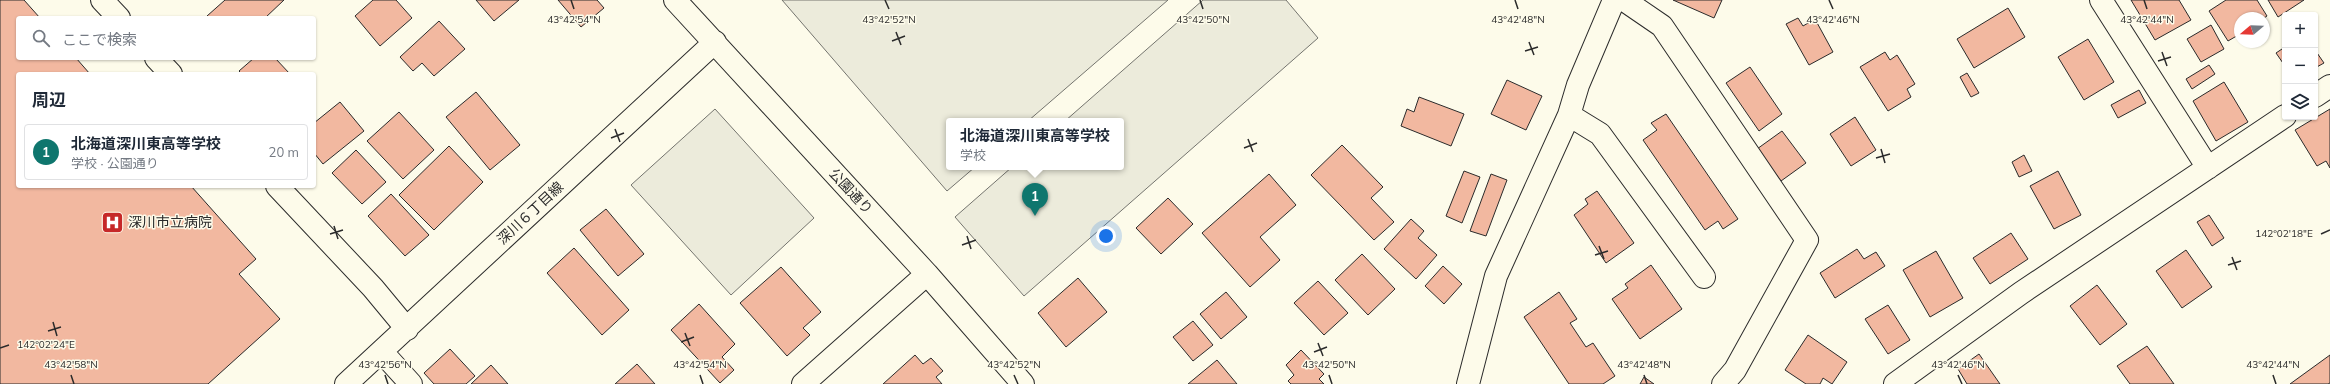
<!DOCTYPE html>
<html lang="ja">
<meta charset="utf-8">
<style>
:root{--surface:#fff;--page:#f6f6f7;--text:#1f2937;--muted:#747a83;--line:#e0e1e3;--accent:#0f766e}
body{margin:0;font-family:Mulish,"Noto Sans JP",sans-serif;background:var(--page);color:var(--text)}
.controls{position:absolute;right:12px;top:12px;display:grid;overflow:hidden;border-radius:4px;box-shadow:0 1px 3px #0004}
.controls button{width:36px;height:36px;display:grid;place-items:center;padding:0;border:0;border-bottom:1px solid var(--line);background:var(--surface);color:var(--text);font:20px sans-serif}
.compass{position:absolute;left:2234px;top:12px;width:36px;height:36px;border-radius:50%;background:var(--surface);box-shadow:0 1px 3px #0004;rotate:251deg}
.you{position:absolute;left:1106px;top:236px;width:14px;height:14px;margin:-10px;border:3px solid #fff;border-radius:50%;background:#1a73e8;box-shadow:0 0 0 6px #1a73e833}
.badge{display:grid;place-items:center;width:26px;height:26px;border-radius:50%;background:var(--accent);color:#fff;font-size:13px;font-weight:700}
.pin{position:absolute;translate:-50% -33px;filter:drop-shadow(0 1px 2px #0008)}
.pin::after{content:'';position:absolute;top:21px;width:14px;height:12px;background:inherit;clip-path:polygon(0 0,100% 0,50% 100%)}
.popup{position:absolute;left:946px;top:118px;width:178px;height:52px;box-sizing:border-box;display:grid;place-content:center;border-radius:4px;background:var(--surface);filter:drop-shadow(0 1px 3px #0005);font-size:13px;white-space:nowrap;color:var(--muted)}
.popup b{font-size:15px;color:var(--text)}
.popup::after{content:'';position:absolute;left:50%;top:100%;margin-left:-8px;border:8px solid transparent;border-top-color:var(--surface)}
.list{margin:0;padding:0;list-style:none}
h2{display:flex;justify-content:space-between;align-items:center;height:52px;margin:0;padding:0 16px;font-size:17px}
h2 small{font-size:13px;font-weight:400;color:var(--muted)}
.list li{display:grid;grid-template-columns:26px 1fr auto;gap:12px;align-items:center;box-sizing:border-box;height:56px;margin:0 8px 8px;padding:0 8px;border:1px solid var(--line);border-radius:4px}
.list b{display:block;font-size:15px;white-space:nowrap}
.list p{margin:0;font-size:13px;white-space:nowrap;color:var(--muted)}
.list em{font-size:13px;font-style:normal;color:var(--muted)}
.icon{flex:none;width:22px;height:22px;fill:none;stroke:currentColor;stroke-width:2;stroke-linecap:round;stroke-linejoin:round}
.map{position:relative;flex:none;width:2330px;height:384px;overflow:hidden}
.search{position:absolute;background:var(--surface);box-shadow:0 1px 3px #0004;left:16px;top:16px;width:300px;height:44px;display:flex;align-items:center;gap:10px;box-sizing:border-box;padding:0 14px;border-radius:4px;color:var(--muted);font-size:15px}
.panel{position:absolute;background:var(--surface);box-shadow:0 1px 3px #0004;left:16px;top:72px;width:300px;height:116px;border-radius:4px}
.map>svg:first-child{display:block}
.green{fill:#ecebdb;stroke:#74746e}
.building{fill:#f2b8a0;stroke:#2b2b2b}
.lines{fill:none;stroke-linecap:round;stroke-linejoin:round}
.minor-casing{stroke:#2b2b2b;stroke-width:24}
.minor{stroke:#fdfbea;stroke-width:22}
.ticks{fill:none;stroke:#2b2b2b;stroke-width:1.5}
.labels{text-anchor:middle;stroke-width:3;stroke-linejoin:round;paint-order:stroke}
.street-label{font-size:14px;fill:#2b2b2b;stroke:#fdfbea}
.poi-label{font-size:14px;fill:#2b2b2b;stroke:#fdfbea;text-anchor:start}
.ticks-label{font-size:10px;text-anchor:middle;fill:#2b2b2b;stroke:#fdfbea;stroke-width:3;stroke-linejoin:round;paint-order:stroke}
</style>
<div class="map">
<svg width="2330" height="384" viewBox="0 0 2330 384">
<rect width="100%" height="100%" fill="#fdfbea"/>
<path class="green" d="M782 0H1168L1028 121H949V167H975L947 191Z
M1203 0H1286L1318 38 1024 296 955 217 1012 167H1121V121H1065Z
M715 109 814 218 731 295 631 185Z"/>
<path class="building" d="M0 0H24L40 18H18V58H76L90 74H18V186H191L256 259 239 274 280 319 208 384H0Z
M225 0H284L265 18H209L207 16Z
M373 0H396L412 18 380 46 355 16Z
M476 0H519L494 21Z
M558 0H597L604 8 581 27Z
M1673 0H1722L1714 18Z
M2131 0H2179L2191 20 2155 40Z
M2226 0H2257L2267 16 2264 18H2240V34L2228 41 2209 11Z
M2268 0H2304L2278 17Z
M2008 8 2025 37 1974 68 1957 39Z
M1798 18 1803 26 1815 19 1833 52 1809 65 1786 24Z
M439 21 465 49 434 76 422 63 413 71 400 57Z
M2211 25 2224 49 2201 62 2187 39Z
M2088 39 2114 82 2084 100 2058 57Z
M2285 47V66L2276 53Z
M2315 50 2324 63 2315 68Z
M1885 52 1890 60 1897 55 1915 84 1907 89 1911 97 1888 111 1860 67Z
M254 58H275L290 74H242L239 71Z
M2209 65 2215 74 2192 89 2186 79Z
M1750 67 1782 114 1759 131 1726 83Z
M1967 73 1979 93 1971 97 1960 77Z
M1507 80 1542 96 1526 130 1491 114Z
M2224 82 2248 122 2216 141 2193 101Z
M2139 90 2146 103 2118 118 2111 105Z
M476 92 520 145 490 170 446 117Z
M1419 97 1464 114 1451 146 1401 126 1407 109 1414 112Z
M340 102 364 131 323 164 314 153V123Z
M2330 109V168L2326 161 2317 166 2295 130Z
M399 112 434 150 403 179 367 141Z
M1666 114 1738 219 1723 229 1718 221 1705 230 1643 140 1657 130 1651 123Z
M1855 117 1876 150 1851 166 1830 134Z
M1782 131 1806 163 1781 181 1757 149Z
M1342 145 1383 187 1371 198 1394 222 1374 240 1311 175Z
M449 146 483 182 434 230 399 195Z
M356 150 386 182 362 204 332 173Z
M2024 155 2032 171 2019 177 2012 162Z
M1464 171 1480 177 1462 223 1446 216Z
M2058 171 2081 215 2054 229 2030 186Z
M1269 174 1296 205 1260 237 1280 260 1250 287 1202 233Z
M1491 174 1507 180 1486 236 1470 231Z
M1597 191 1634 243 1606 263 1574 215 1588 204 1585 199Z
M391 194 429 235 405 256 368 216Z
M1168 198 1193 224 1161 254 1136 228Z
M606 209 644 254 618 276 580 230Z
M2209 215 2224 238 2212 246 2197 222Z
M1411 219 1424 231 1418 238 1437 255 1416 279 1384 249Z
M2011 233 2028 259 1990 284 1973 258Z
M574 248 629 310 602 335 547 273Z
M1857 249 1864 259 1876 252 1885 266 1835 298 1820 273Z
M2186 250 2212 287 2182 308 2156 271Z
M1936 251 1963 298 1930 317 1903 270Z
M1362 254 1395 289 1368 315 1335 280Z
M1651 265 1682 309 1640 339 1612 299 1628 288 1625 284Z
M1443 266 1462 284 1444 304 1425 286Z
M781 267 821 312 803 328 810 335 787 356 740 303Z
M1078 278 1107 312 1066 347 1038 313Z
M1318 281 1348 313 1324 335 1294 303Z
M2097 285 2127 324 2100 345 2070 306Z
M1226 292 1247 317 1221 339 1200 314Z
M1559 292 1577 319 1570 323 1586 347 1593 343 1615 376 1603 384H1569L1524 317Z
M699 304 735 344 722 357 734 370 720 383 671 330Z
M1888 305 1910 340 1888 354 1865 319Z
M1193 321 1213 345 1193 361 1173 337Z
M1808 335 1847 362 1832 384 1823 378 1820 384H1806L1785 370Z
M2147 346 2174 384H2130L2117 366Z
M450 349 475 376 466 384H434L424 373Z
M1301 350 1324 374 1319 379 1324 384H1291L1288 381 1294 375 1286 365Z
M1979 354 2000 384H1967L1958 369Z
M915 355 923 364 931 358 943 371 936 377 942 384H883Z
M2330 355V383L2328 384H2290Z
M1217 360 1237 384H1188Z
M637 364 655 384H615Z
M491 365 508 384H471Z
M1644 377 1654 384H1640Z"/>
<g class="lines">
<defs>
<path id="minor" d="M102 0 119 18
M675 0 927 274 1023 384
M1624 0 1662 26 1807 240 1735 370 1723 384
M2101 0 2208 168
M156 58 171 74
M2315 96 2330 86
M1569 115 1600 134 1704 277
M277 186 373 288 407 329
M382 352 411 384
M346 384 715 42
M803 384 927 274
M1468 384 1496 276 1569 115 1578 85 1614 0
M1895 384 2021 293 2285 116"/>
</defs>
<use href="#minor" class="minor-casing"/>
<use href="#minor" class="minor"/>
</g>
<path class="ticks" d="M571 0 574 9M885 0 889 9M1200 0 1203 9M1515 0 1518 9M1829 0 1833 9M2144 0 2147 9M896 32 901 45M892 41 905 36M1529 42 1534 55M1525 51 1538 47M2162 52 2167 66M2158 61 2171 57M615 129 620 142M611 138 624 133M1248 139 1253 152M1244 148 1257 143M1881 149 1885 163M1876 158 1890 154M334 226 338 239M330 234 343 230M2321 234 2330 230M967 236 971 249M962 245 976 240M1599 246 1604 259M1595 255 1608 251M2232 257 2237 270M2228 265 2241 261M53 322 57 336M48 331 61 327M685 333 690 346M681 342 694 337M1318 343 1323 356M0 348 9 345M1314 352 1327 347M71 375 74 384M385 375 388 384M700 375 703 384M1014 375 1018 384M1329 375 1332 384M1644 375 1647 384M1958 375 1962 384M2273 375 2276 384"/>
<defs>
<symbol id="hospital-square" viewBox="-11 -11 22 22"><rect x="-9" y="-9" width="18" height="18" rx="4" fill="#c62828" stroke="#fdfbea"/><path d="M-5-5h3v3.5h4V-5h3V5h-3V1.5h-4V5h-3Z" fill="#fff"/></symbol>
</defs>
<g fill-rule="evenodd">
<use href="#hospital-square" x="100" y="210" width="25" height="25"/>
</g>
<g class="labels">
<g class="street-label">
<text transform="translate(851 191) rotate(47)" y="5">公園通り</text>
<text transform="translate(530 213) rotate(-43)" y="5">深川６丁目線</text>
</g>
<g class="poi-label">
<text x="128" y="227">深川市立病院</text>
</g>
</g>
<g class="ticks-label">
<text x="574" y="23">43°42'54"N</text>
<text x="889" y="23">43°42'52"N</text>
<text x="1203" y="23">43°42'50"N</text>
<text x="1518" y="23">43°42'48"N</text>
<text x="1833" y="23">43°42'46"N</text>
<text x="2147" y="23">43°42'44"N</text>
<text x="2284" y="237">142°02'18"E</text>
<text x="46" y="348">142°02'24"E</text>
<text x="71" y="368">43°42'58"N</text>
<text x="385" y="368">43°42'56"N</text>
<text x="700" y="368">43°42'54"N</text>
<text x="1014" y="368">43°42'52"N</text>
<text x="1329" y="368">43°42'50"N</text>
<text x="1644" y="368">43°42'48"N</text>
<text x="1958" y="368">43°42'46"N</text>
<text x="2273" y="368">43°42'44"N</text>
</g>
</svg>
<div class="controls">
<button>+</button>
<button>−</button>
<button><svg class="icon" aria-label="layers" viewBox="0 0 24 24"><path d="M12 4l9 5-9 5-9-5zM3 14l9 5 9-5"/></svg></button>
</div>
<svg class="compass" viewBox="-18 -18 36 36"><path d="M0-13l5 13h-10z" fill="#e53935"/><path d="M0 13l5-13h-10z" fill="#747a83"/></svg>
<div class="you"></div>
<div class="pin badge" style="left:1035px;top:216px">1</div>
<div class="popup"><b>北海道深川東高等学校</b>学校</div>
<div class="search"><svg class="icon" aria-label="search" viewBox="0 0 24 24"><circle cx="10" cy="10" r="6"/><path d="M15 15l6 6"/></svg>ここで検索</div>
<section class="panel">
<h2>周辺<small></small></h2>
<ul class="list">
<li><span class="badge">1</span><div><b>北海道深川東高等学校</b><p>学校 · 公園通り</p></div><em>20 m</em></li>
</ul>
</section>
</div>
